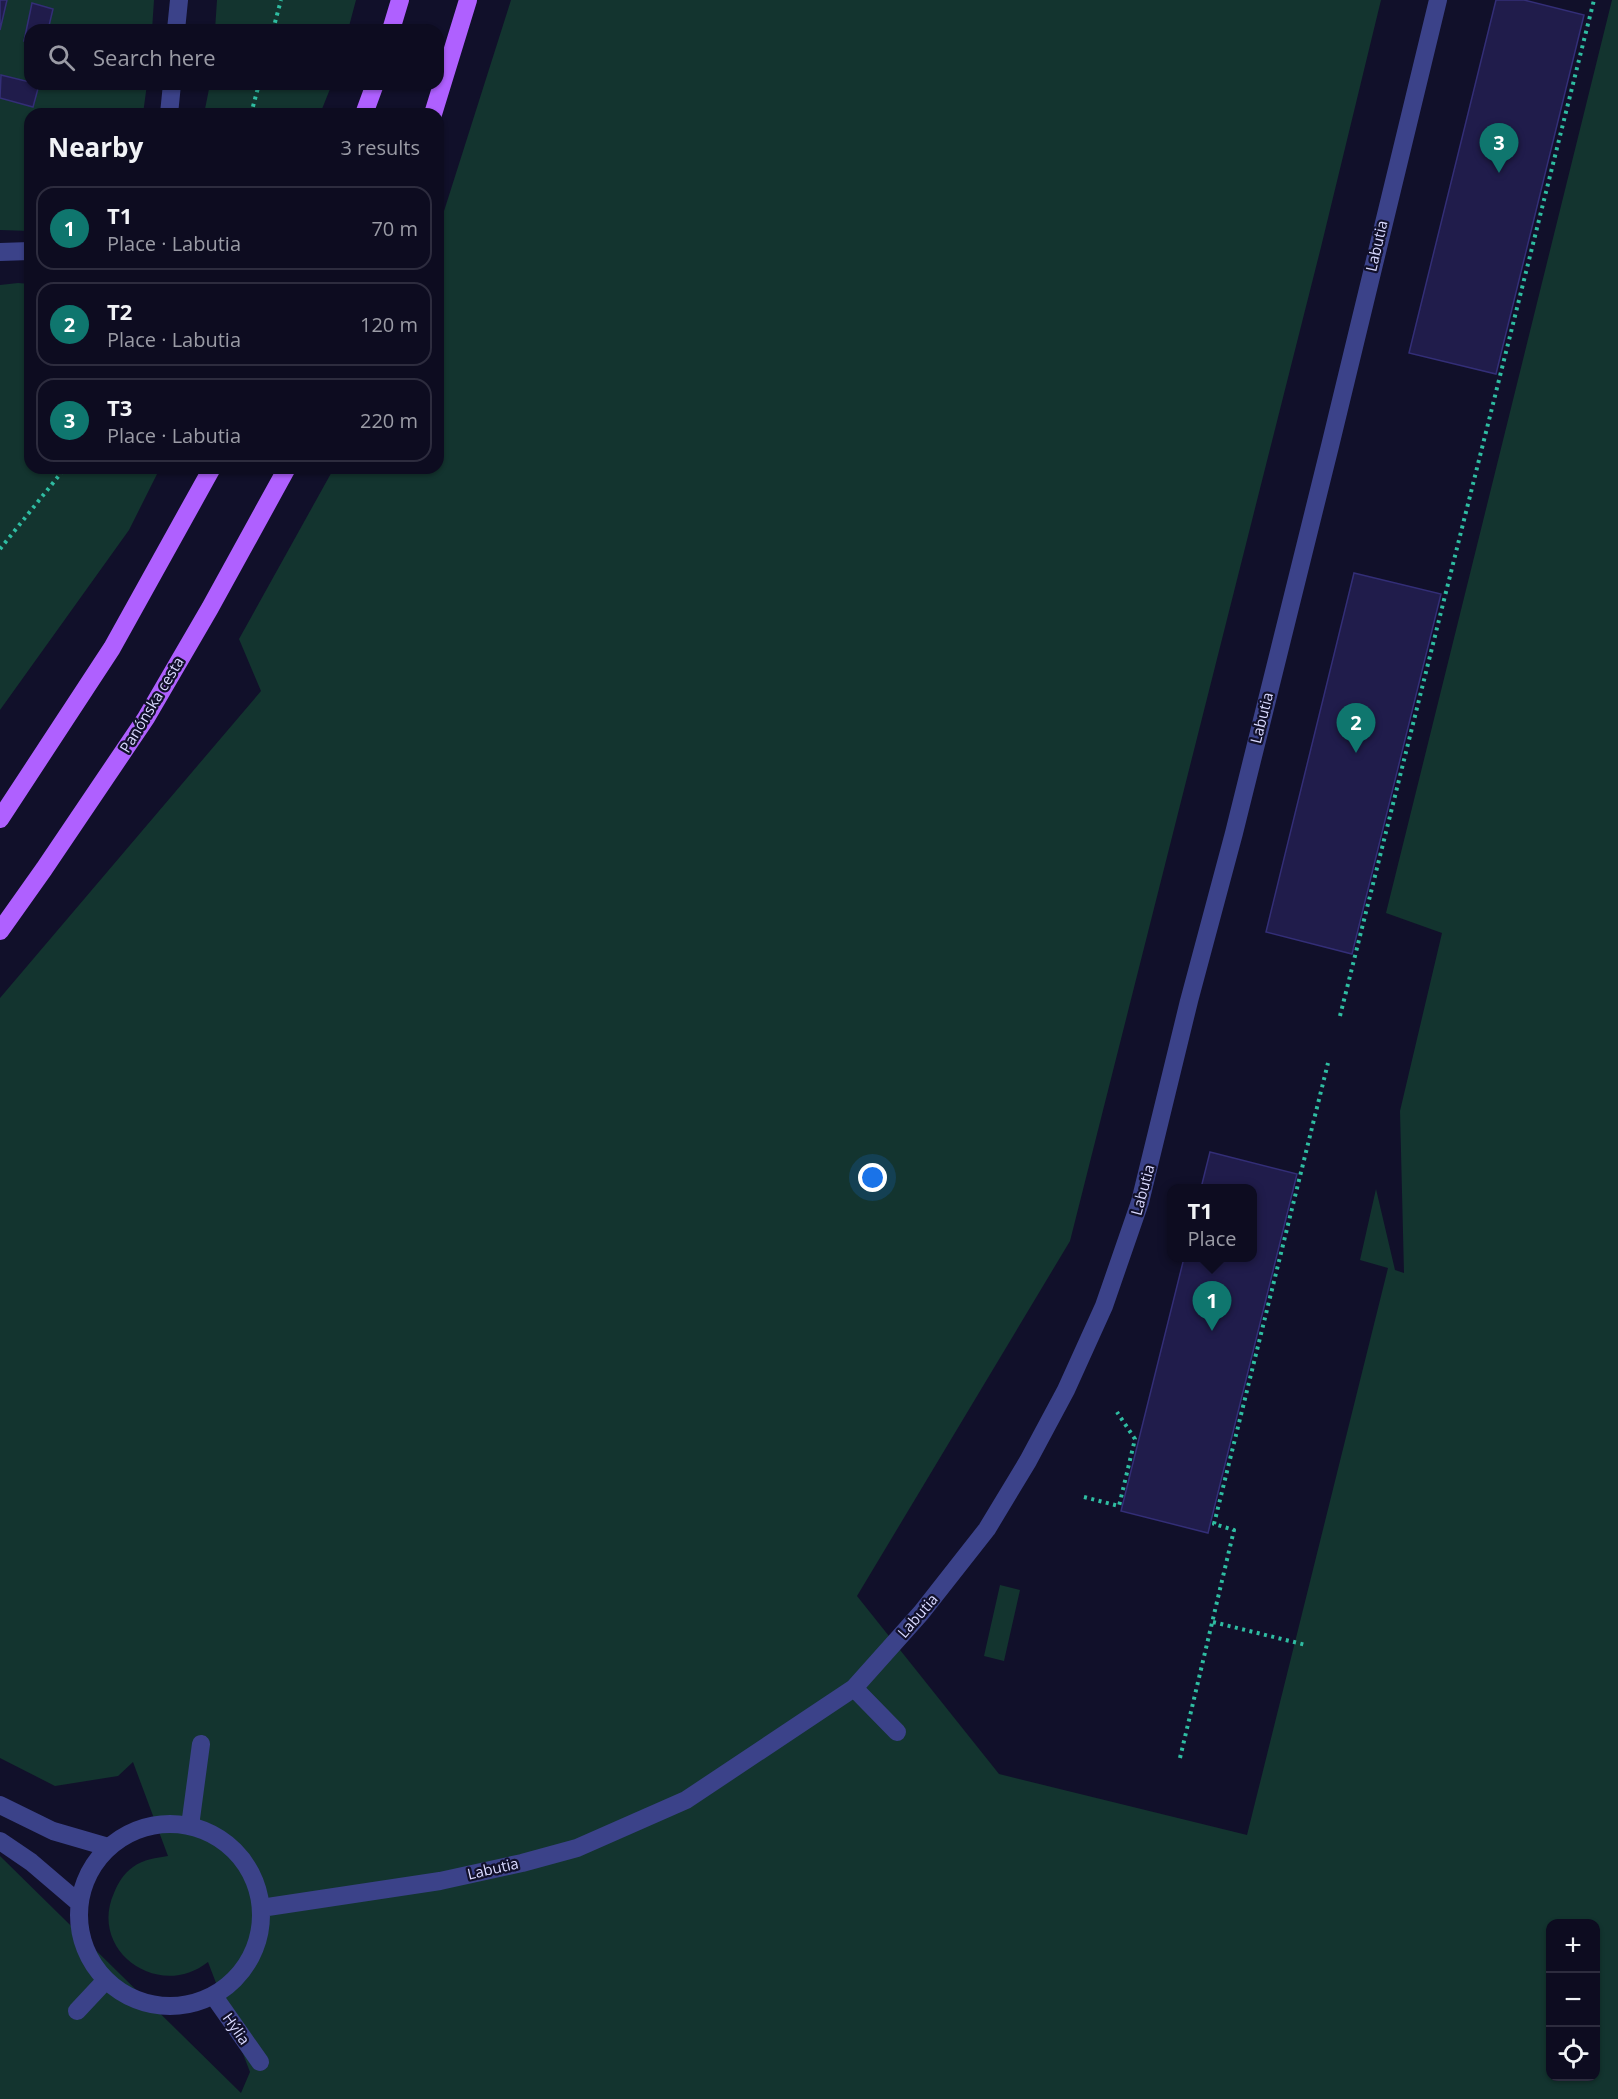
<!DOCTYPE html>
<meta charset="utf-8">
<style>
:root{--surface:#0d0c20;--page:#1b1a2d;--text:#f1f3f6;--muted:#9a9ba5;--line:#2d2c3e;--accent:#0f766e}
body{margin:0;font-family:"Open Sans",sans-serif;background:var(--page);color:var(--text)}
.controls{position:absolute;right:18px;bottom:18px;display:grid;overflow:hidden;border-radius:12px;box-shadow:0 2px 4px #0004}
.controls button{width:54px;height:54px;display:grid;place-items:center;padding:0;border:0;border-bottom:2px solid var(--line);background:var(--surface);color:var(--text);font:30px sans-serif}
.you{position:absolute;left:873px;top:1178px;width:21px;height:21px;margin:-15px;border:4px solid #fff;border-radius:50%;background:#1a73e8;box-shadow:0 0 0 9px #1a73e833}
.badge{display:grid;place-items:center;width:39px;height:39px;border-radius:50%;background:var(--accent);color:#fff;font-size:20px;font-weight:700}
.pin{position:absolute;translate:-50% -50px;filter:drop-shadow(0 2px 3px #0008)}
.pin::after{content:'';position:absolute;top:32px;width:21px;height:18px;background:inherit;clip-path:polygon(0 0,100% 0,50% 100%)}
.popup{position:absolute;left:1167px;top:1184px;width:90px;height:78px;box-sizing:border-box;display:grid;place-content:center;border-radius:12px;background:var(--surface);filter:drop-shadow(0 2px 4px #0005);font-size:20px;white-space:nowrap;color:var(--muted)}
.popup b{font-size:22px;color:var(--text)}
.popup::after{content:'';position:absolute;left:50%;top:100%;margin-left:-12px;border:12px solid transparent;border-top-color:var(--surface)}
.list{margin:0;padding:0;list-style:none}
h2{display:flex;justify-content:space-between;align-items:center;height:78px;margin:0;padding:0 24px;font-size:26px}
h2 small{font-size:20px;font-weight:400;color:var(--muted)}
.list li{display:grid;grid-template-columns:39px 1fr auto;gap:18px;align-items:center;box-sizing:border-box;height:84px;margin:0 12px 12px;padding:0 12px;border:2px solid var(--line);border-radius:18px}
.list b{display:block;font-size:22px;white-space:nowrap}
.list p{margin:0;font-size:20px;white-space:nowrap;color:var(--muted)}
.list em{font-size:20px;font-style:normal;color:var(--muted)}
.icon{flex:none;width:33px;height:33px;fill:none;stroke:currentColor;stroke-width:2;stroke-linecap:round;stroke-linejoin:round}
.map{position:relative;flex:none;width:1618px;height:2099px;overflow:hidden}
.search{position:absolute;background:var(--surface);box-shadow:0 2px 4px #0004;left:24px;top:24px;width:420px;height:66px;display:flex;align-items:center;gap:15px;box-sizing:border-box;padding:0 21px;border-radius:18px;color:var(--muted);font-size:22px}
.panel{position:absolute;background:var(--surface);box-shadow:0 2px 4px #0004;left:24px;top:108px;width:420px;height:366px;border-radius:18px}
.map>svg:first-child{display:block}
.green{fill:#13342f;fill-rule:evenodd}
.building{fill:#201c4b;stroke:#332e77;stroke-width:1.5}
.lines{fill:none;stroke-linecap:round;stroke-linejoin:round}
.path{stroke:#2fbda2;stroke-width:4;stroke-dasharray:3 4.5;stroke-linecap:butt}
.minor{stroke:#3b4289;stroke-width:18}
.major{stroke:#af60ff;stroke-width:18}
.labels{text-anchor:middle;stroke-width:4.5;stroke-linejoin:round;paint-order:stroke}
.street-label{font-size:15px;fill:#d9d9ff;stroke:#11102a}
</style>
<div class="map">
<svg width="1618" height="2099" viewBox="0 0 1618 2099">
<rect width="100%" height="100%" fill="#11102a"/>
<path class="green" d="M0 0H154L152 30H30V84H147L143 114H30V231L0 230Z
M217 0H356L348 30H215Z
M511 0H1381L1321 247 1070 1241 857 1596 999 1774 1247 1835 1388 1268 1360 1260 1376 1189 1395 1270 1404 1273 1400 1111 1442 933 1386 913 1612 0H1618V2099H0V1856L241 2093 250 2072 208 1962C159 2001 88 1951 114 1893 118 1883 124 1873 133 1867 144 1859 156 1858 168 1856L133 1762 118 1776 55 1786 0 1758V998L261 691 239 639 334 468H438V230ZM1550 1924H1596V2076H1550Z
M210 84H332L320 114H204Z
M18 283 30 284V468H160L129 530 0 710V285Z
M1000 1585 1020 1590 1004 1661 984 1656Z"/>
<path class="building" d="M0 0H7L0 30Z
M1496 0H1524L1584 15 1496 374 1409 353Z
M32 3 53 9 48 30H30V43L24 41Z
M1 75 30 82V84L39 85 33 107 0 98Z
M1354 573 1441 594 1352 954 1266 932Z
M1210 1152 1297 1174 1208 1533 1121 1511 1184 1258H1252V1188H1201Z"/>
<g class="lines">
<path class="path" d="M273 30 281 0
M251 114 259 84
M0 549 65 468
M1340 1016 1594 0
M1084 1497 1119 1506 1135 1439 1117 1412
M1213 1622 1306 1645
M1180 1758 1234 1530 1214 1524 1328 1063"/>
<path class="minor" d="M176 30 179 0
M169 114 172 84
M0 252 30 251
M854 1688 897 1732
M0 1805 53 1831 108 1847
M79 1915a91 91 0 1 1 182 0a91 91 0 1 1-182 0Z
M190 1826 201 1744
M0 1841 31 1862 79 1903
M261 1908 440 1881 522 1863 577 1848 686 1800 854 1688 921 1613 987 1529 1028 1461 1066 1390 1104 1306 1140 1202 1189 1001 1234 833 1330 446 1438 0
M213 1995 260 2062
M77 2011 106 1980"/>
<path class="major" d="M391 30 400 0
M364 114 375 84
M433 114 468 0
M0 819 112 648 212 468
M0 931 44 869 146 718 210 608 287 468"/>
</g>
<g class="labels">
<g class="street-label">
<text transform="translate(1377 246) rotate(-77)" y="5">Labutia</text>
<text transform="translate(152 705) rotate(-59)" y="5">Panónska cesta</text>
<text transform="translate(1262 718) rotate(-76)" y="5">Labutia</text>
<text transform="translate(1143 1190) rotate(-75)" y="5">Labutia</text>
<text transform="translate(918 1616) rotate(-49)" y="5">Labutia</text>
<text transform="translate(493 1869) rotate(-13)" y="5">Labutia</text>
<text transform="translate(236 2029) rotate(55)" y="5">Hýlia</text>
</g>
</g>
</svg>
<div class="controls">
<button>+</button>
<button>−</button>
<button><svg class="icon" aria-label="locate" viewBox="0 0 24 24"><circle cx="12" cy="12" r="6"/><path d="M12 2v4M12 18v4M2 12h4M18 12h4"/></svg></button>
</div>
<div class="you"></div>
<div class="pin badge" style="left:1212px;top:1331px">1</div>
<div class="popup"><b>T1</b>Place</div>
<div class="pin badge" style="left:1356px;top:753px">2</div>
<div class="pin badge" style="left:1499px;top:173px">3</div>
<div class="search"><svg class="icon" aria-label="search" viewBox="0 0 24 24"><circle cx="10" cy="10" r="6"/><path d="M15 15l6 6"/></svg>Search here</div>
<section class="panel">
<h2>Nearby<small>3 results</small></h2>
<ul class="list">
<li><span class="badge">1</span><div><b>T1</b><p>Place · Labutia</p></div><em>70 m</em></li>
<li><span class="badge">2</span><div><b>T2</b><p>Place · Labutia</p></div><em>120 m</em></li>
<li><span class="badge">3</span><div><b>T3</b><p>Place · Labutia</p></div><em>220 m</em></li>
</ul>
</section>
</div>
